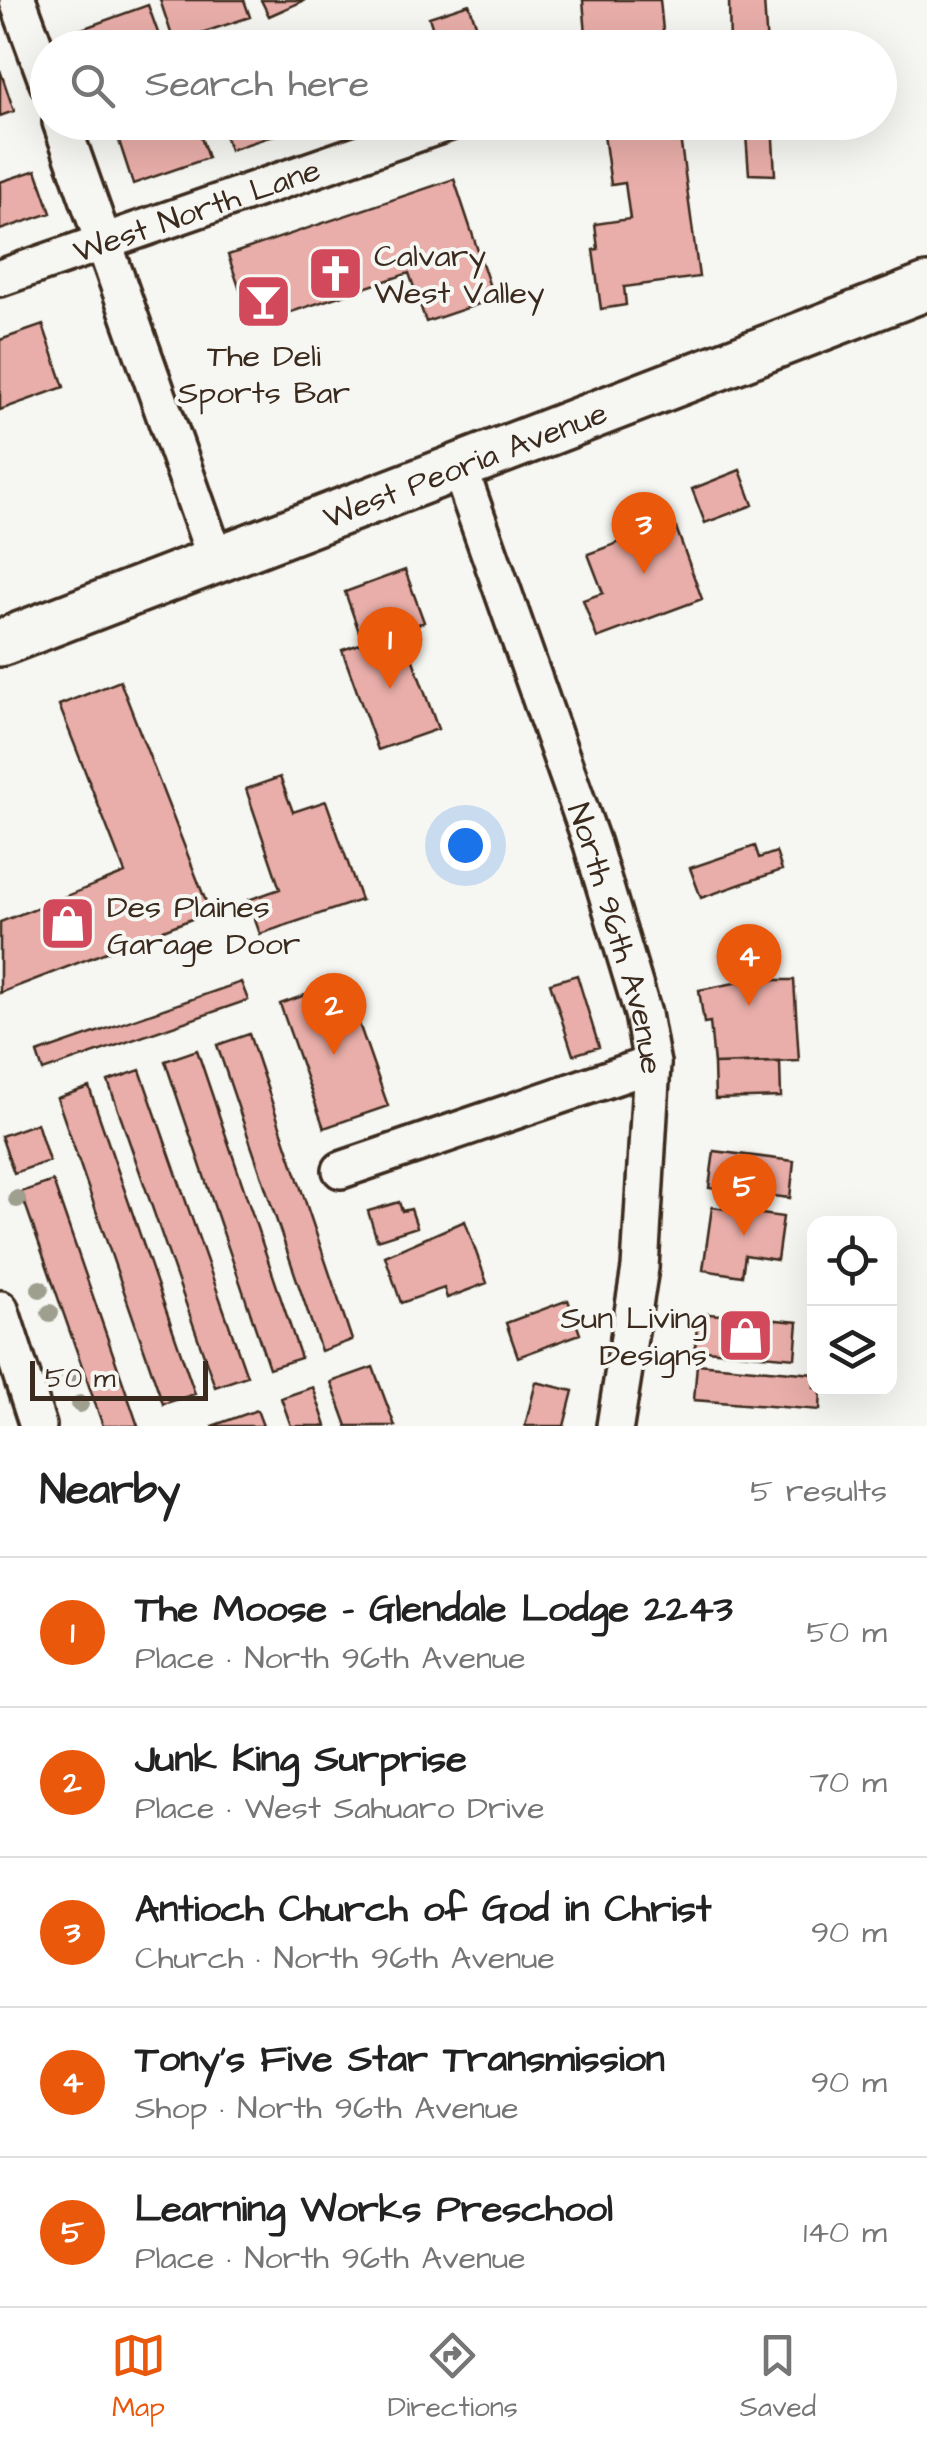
<!DOCTYPE html>
<meta charset="utf-8">
<style>
:root{--surface:#fff;--page:#f2f2f2;--text:#222;--muted:#767676;--line:#e0e0e0;--accent:#ea580c}
body{margin:0;font-family:"Architects Daughter",sans-serif;background:var(--page);color:var(--text)}
.controls{position:absolute;right:30px;bottom:30px;display:grid;overflow:hidden;border-radius:20px;box-shadow:0 10px 40px #0002}
.controls button{width:90px;height:90px;display:grid;place-items:center;padding:0;border:0;border-bottom:2px solid var(--line);background:var(--surface);color:var(--text);font:50px sans-serif}
.scale{position:absolute;left:30px;bottom:25px;width:178px;box-sizing:border-box;padding-left:10px;border:5px solid #3b2a1e;border-top:0;font-size:28px;line-height:35px;white-space:nowrap;color:#3b2a1e;-webkit-text-stroke:8px #f6f6f2;paint-order:stroke}
.you{position:absolute;left:465px;top:845px;width:35px;height:35px;margin:-25px;border:8px solid #fff;border-radius:50%;background:#1a73e8;box-shadow:0 0 0 15px #1a73e833}
.badge{display:grid;place-items:center;width:65px;height:65px;border-radius:50%;background:var(--accent);color:#fff;font-size:32px;font-weight:700}
.pin{position:absolute;translate:-50% -82px;filter:drop-shadow(0 2px 5px #0008)}
.pin::after{content:'';position:absolute;top:52px;width:35px;height:30px;background:inherit;clip-path:polygon(0 0,100% 0,50% 100%)}
.list{margin:0;padding:0;list-style:none}
h2{display:flex;justify-content:space-between;align-items:center;height:130px;margin:0;padding:0 40px;font-size:42px}
h2 small{font-size:32px;font-weight:400;color:var(--muted)}
.list li{display:grid;grid-template-columns:65px 1fr auto;gap:30px;align-items:center;box-sizing:border-box;height:150px;padding:0 40px;border-top:2px solid var(--line)}
.list b{display:block;font-size:38px;white-space:nowrap}
.list p{margin:0;font-size:32px;white-space:nowrap;color:var(--muted)}
.list em{font-size:32px;font-style:normal;color:var(--muted)}
.icon{flex:none;width:55px;height:55px;fill:none;stroke:currentColor;stroke-width:2;stroke-linecap:round;stroke-linejoin:round}
.map{position:relative;flex:none;width:927px;height:1426px;overflow:hidden}
.search{position:absolute;background:var(--surface);box-shadow:0 10px 40px #0002;left:30px;right:30px;top:30px;height:110px;display:flex;align-items:center;gap:25px;box-sizing:border-box;padding:0 35px;border-radius:55px;color:var(--muted);font-size:38px}
.sheet{height:880px;background:var(--surface)}
nav{display:flex;justify-content:space-around;align-items:center;box-sizing:border-box;height:140px;border-top:2px solid var(--line);background:var(--surface);font-size:28px;color:var(--muted)}
nav a{display:grid;justify-items:center;gap:5px}
nav .on{color:var(--accent)}
.map>svg:first-child{display:block}
.building{fill:#e9aea9;stroke:#3b2a1e;stroke-width:2.5}
.lines{fill:none;stroke-linecap:round;stroke-linejoin:round}
.minor-casing{stroke:#3b2a1e;stroke-width:42}
.major-casing{stroke:#3b2a1e;stroke-width:52}
.minor{stroke:#f6f6f2;stroke-width:35}
.major{stroke:#f6f6f2;stroke-width:45}
.tree{fill:#9f9f8f}
.labels{text-anchor:middle;stroke-width:8;stroke-linejoin:round;paint-order:stroke}
.street-label{font-size:32px;fill:#3b2a1e;stroke:#f6f6f2}
.poi-label{font-size:32px;fill:#3b2a1e;stroke:#f6f6f2;text-anchor:start}
</style>
<div class="map">
<svg width="927" height="1426" viewBox="0 0 927 1426">
<rect width="100%" height="100%" fill="#f6f6f2"/>
<filter id="ink" filterUnits="userSpaceOnUse"><feTurbulence type="fractalNoise" baseFrequency=".01" numOctaves="2"/><feDisplacementMap in="SourceGraphic" scale="20" xChannelSelector="R" yChannelSelector="G"/><feConvolveMatrix kernelMatrix="1 2 1 2 8 2 1 2 1" color-interpolation-filters="sRGB"/></filter>
<g filter="url(#ink)">
<path class="building" d="M160 0H244L250 17 174 42Z
M261 0H305L269 16Z
M583 0H660L664 41 587 46Z
M729 0H764L767 48H730Z
M469 4 484 48H400L434 33 429 17Z
M148 5 162 44 82 48 76 31Z
M0 70 14 111 0 116Z
M171 122H196L208 158 133 184 119 141Z
M220 122H304L305 125 230 150Z
M647 122H678L699 277 624 287 626 305 601 309 593 250 598 249 595 224 630 219 625 183 611 185 603 128Z
M745 122H772L775 175 749 174Z
M36 170 51 213 0 230V182Z
M454 179 494 299 426 322 409 273 252 325 228 255Z
M43 325 64 387 0 410V340Z
M740 470 753 505 705 523 692 489Z
M674 522 702 599 597 638 583 600 603 593 588 554Z
M405 570 424 622 402 630 438 729 378 750 342 650 363 643 345 592Z
M120 681 210 912 0 993V922L125 873 59 705Z
M280 777 293 812 326 801 361 900 260 934 248 900 280 889 246 789Z
M755 846 759 858 776 852 782 870 701 898 690 868Z
M577 975 599 1047 573 1055 550 983Z
M775 975 774 980H794L799 1061 714 1064 710 1022 704 1023 699 990Z
M344 981 388 1106 324 1128 280 1004Z
M241 982 248 1000 43 1071 37 1053Z
M249 1034 352 1340 321 1351 217 1045Z
M197 1050 301 1358 269 1368 165 1061Z
M780 1062 781 1097 715 1099 714 1064Z
M140 1070 247 1376 215 1387 108 1081Z
M89 1087 195 1394 163 1404 57 1098Z
M37 1123 49 1161 14 1173 1 1136Z
M714 1151 794 1161 790 1198 709 1188Z
M53 1181 138 1426H103L21 1192Z
M399 1202 402 1211 411 1209 417 1227 377 1240 368 1211Z
M712 1207 783 1217 777 1260 745 1255 742 1276 703 1270Z
M465 1221 487 1283 447 1298 444 1288 401 1303 385 1256Z
M568 1300 580 1334 518 1357 506 1323Z
M698 1313 798 1322 795 1358 695 1349Z
M697 1364 814 1374V1388H821L820 1410 694 1400Z
M373 1367 395 1426H347L331 1382Z
M536 1382 573 1391 564 1426H525Z
M313 1387 326 1426H291L281 1398Z
M257 1410 263 1426H212Z"/>
<g class="lines">
<defs>
<g id="minor">
<path d="M18 1 48 83"/>
<path d="M61 122 216 560"/>
<path id="s1" d="M0 278 450 122"/>
<path id="s2" d="M459 467 592 844 643 1014 652 1064 640 1268 615 1426"/>
<path d="M341 1170 652 1064"/>
<path d="M0 1309 38 1426"/>
</g>
<g id="major">
<path id="s3" d="M0 643 927 287"/>
</g>
</defs>
<use href="#minor" class="minor-casing"/>
<use href="#major" class="major-casing"/>
<use href="#minor" class="minor"/>
<use href="#major" class="major"/>
</g>
<g class="tree">
<circle cx="17" cy="1199" r="9"/>
<circle cx="40" cy="1289" r="9"/>
<circle cx="50" cy="1313" r="9"/>
<circle cx="70" cy="1380" r="9"/>
<circle cx="80" cy="1404" r="9"/>
</g>
</g>
<defs>
<symbol id="church-square" viewBox="-11 -11 22 22"><rect x="-9" y="-9" width="18" height="18" rx="4" fill="#d1495b" stroke="#f6f6f2"/><path d="M-1.2-6h2.4v3.5h3.3v2.4h-3.3V6h-2.4V-.1h-3.3v-2.4h3.3Z" fill="#fff"/></symbol>
<symbol id="bar-square" viewBox="-11 -11 22 22"><rect x="-9" y="-9" width="18" height="18" rx="4" fill="#d1495b" stroke="#f6f6f2"/><path d="M-6-5H6L.8 .8V4.5H3.5V6h-7V4.5H-.8V.8Z" fill="#fff"/></symbol>
<symbol id="shop-square" viewBox="-11 -11 22 22"><rect x="-9" y="-9" width="18" height="18" rx="4" fill="#d1495b" stroke="#f6f6f2"/><path d="M-5-2.5h2.3a2.7 3.5 0 0 1 5.4 0H5L5.5 6h-11ZM-1.5-2.5h3a1.5 2.3 0 0 0-3 0Z" fill="#fff"/></symbol>
</defs>
<g fill-rule="evenodd">
<use href="#church-square" x="304" y="242" width="63" height="63"/>
<use href="#bar-square" x="232" y="270" width="63" height="63"/>
<use href="#shop-square" x="36" y="892" width="63" height="63"/>
<use href="#shop-square" x="714" y="1304" width="63" height="63"/>
</g>
<g class="labels">
<g class="street-label">
<text dy="11" stroke="none"><textPath href="#s1" startOffset="208">West North Lane</textPath></text>
<text dy="11" stroke="none"><textPath href="#s3" startOffset="498">West Peoria Avenue</textPath></text>
<text dy="11" stroke="none"><textPath href="#s2" startOffset="498">North 96th Avenue</textPath></text>
</g>
<g class="poi-label">
<text x="374" y="266">Calvary<tspan x="374" dy="37">West Valley</tspan></text>
<text x="264" y="366" text-anchor="middle">The Deli<tspan x="264" dy="37">Sports Bar</tspan></text>
<text x="107" y="917">Des Plaines<tspan x="107" dy="37">Garage Door</tspan></text>
<text x="707" y="1328" text-anchor="end">Sun Living<tspan x="707" dy="37">Designs</tspan></text>
</g>
</g>
</svg>
<div class="controls">
<button><svg class="icon" aria-label="locate" viewBox="0 0 24 24"><circle cx="12" cy="12" r="6"/><path d="M12 2v4M12 18v4M2 12h4M18 12h4"/></svg></button>
<button><svg class="icon" aria-label="layers" viewBox="0 0 24 24"><path d="M12 4l9 5-9 5-9-5zM3 14l9 5 9-5"/></svg></button>
</div>
<div class="scale">50 m</div>
<div class="you"></div>
<div class="pin badge" style="left:390px;top:689px">1</div>
<div class="pin badge" style="left:334px;top:1055px">2</div>
<div class="pin badge" style="left:644px;top:574px">3</div>
<div class="pin badge" style="left:749px;top:1006px">4</div>
<div class="pin badge" style="left:744px;top:1236px">5</div>
<div class="search"><svg class="icon" aria-label="search" viewBox="0 0 24 24"><circle cx="10" cy="10" r="6"/><path d="M15 15l6 6"/></svg>Search here</div>
</div>
<section class="sheet">
<h2>Nearby<small>5 results</small></h2>
<ul class="list">
<li><span class="badge">1</span><div><b>The Moose - Glendale Lodge 2243</b><p>Place · North 96th Avenue</p></div><em>50 m</em></li>
<li><span class="badge">2</span><div><b>Junk King Surprise</b><p>Place · West Sahuaro Drive</p></div><em>70 m</em></li>
<li><span class="badge">3</span><div><b>Antioch Church of God in Christ</b><p>Church · North 96th Avenue</p></div><em>90 m</em></li>
<li><span class="badge">4</span><div><b>Tony's Five Star Transmission</b><p>Shop · North 96th Avenue</p></div><em>90 m</em></li>
<li><span class="badge">5</span><div><b>Learning Works Preschool</b><p>Place · North 96th Avenue</p></div><em>140 m</em></li>
</ul>
</section>
<nav>
<a class="on"><svg class="icon" aria-label="map" viewBox="0 0 24 24"><path d="M3 6l6-2 6 2 6-2v14l-6 2-6-2-6 2zM9 4v14M15 6v14"/></svg>Map</a>
<a><svg class="icon" aria-label="directions" viewBox="0 0 24 24"><path d="M12 3l9 9-9 9-9-9zM9 14v-3h6M13 9l2 2-2 2"/></svg>Directions</a>
<a><svg class="icon" aria-label="saved" viewBox="0 0 24 24"><path d="M7 4h10v16l-5-4-5 4z"/></svg>Saved</a>
</nav>
